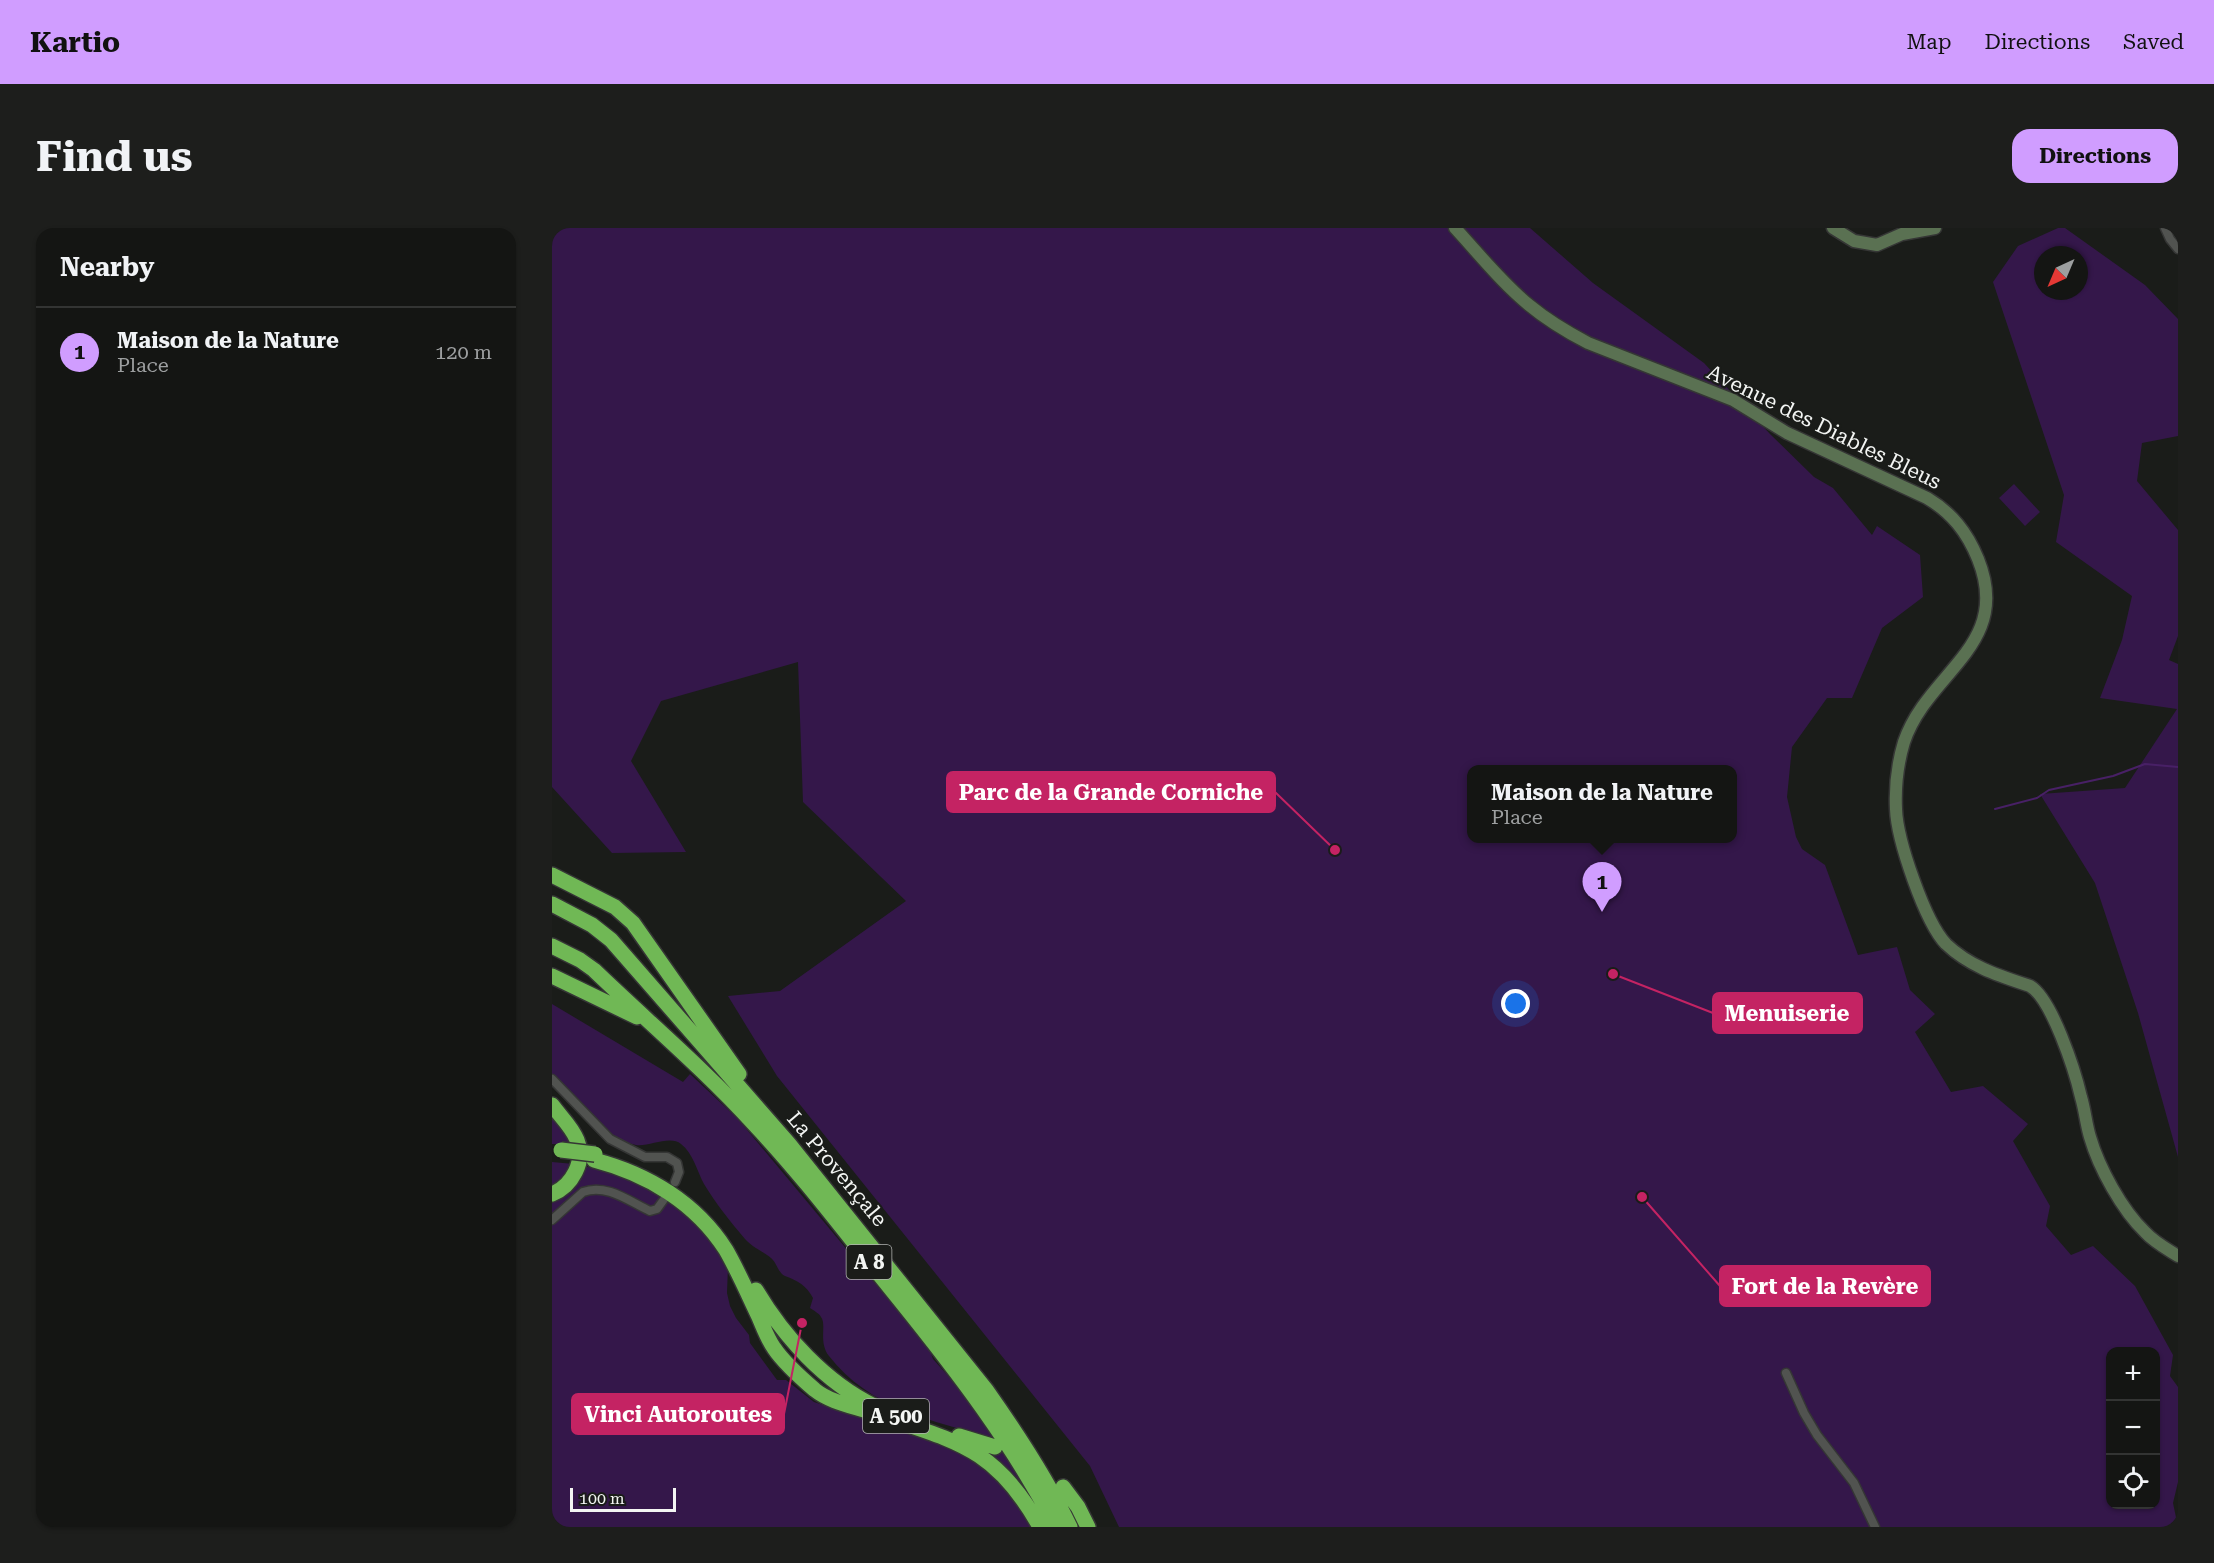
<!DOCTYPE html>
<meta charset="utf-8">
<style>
:root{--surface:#141513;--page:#1d1e1c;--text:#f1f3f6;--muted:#9d9fa0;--line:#333433;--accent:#d09dff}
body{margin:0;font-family:"Roboto Serif",serif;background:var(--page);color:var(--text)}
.controls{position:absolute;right:18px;bottom:18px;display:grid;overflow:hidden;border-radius:12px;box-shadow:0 2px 4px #0004}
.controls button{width:54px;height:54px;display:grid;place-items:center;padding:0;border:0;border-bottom:2px solid var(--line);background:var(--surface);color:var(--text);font:30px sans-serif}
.compass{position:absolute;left:1482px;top:18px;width:54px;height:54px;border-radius:50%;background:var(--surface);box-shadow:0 2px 4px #0004;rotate:224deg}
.scale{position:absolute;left:18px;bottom:15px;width:106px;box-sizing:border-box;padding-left:6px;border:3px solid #f3f5f3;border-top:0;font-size:16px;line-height:21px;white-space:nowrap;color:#f3f5f3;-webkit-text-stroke:4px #1a1c19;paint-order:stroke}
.you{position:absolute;left:964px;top:776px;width:21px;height:21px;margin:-15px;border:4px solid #fff;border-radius:50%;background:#1a73e8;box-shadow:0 0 0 9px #1a73e833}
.badge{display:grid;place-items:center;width:39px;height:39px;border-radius:50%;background:var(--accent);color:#111;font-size:20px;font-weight:700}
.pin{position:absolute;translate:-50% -50px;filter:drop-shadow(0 2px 3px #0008)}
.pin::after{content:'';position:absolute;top:32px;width:21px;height:18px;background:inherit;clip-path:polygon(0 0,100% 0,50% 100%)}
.popup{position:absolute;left:915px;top:537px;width:270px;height:78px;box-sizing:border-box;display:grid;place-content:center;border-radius:12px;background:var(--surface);filter:drop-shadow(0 2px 4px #0005);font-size:20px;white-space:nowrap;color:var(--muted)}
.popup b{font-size:22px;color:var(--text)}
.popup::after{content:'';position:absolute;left:50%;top:100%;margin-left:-12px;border:12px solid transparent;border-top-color:var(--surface)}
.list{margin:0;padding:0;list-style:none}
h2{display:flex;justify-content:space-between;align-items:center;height:78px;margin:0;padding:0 24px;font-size:26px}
h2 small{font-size:20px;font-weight:400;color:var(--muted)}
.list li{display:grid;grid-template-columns:39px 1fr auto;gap:18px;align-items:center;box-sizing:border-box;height:90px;padding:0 24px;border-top:2px solid var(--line)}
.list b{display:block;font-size:22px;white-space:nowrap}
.list p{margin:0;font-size:20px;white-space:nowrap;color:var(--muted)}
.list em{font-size:20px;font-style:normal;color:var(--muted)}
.icon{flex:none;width:33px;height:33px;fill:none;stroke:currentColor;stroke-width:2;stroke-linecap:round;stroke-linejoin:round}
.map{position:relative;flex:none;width:1626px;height:1299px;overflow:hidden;border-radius:18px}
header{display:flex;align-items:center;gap:36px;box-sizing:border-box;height:84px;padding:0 30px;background:var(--accent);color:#111}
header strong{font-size:28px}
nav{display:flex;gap:33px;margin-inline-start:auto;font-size:21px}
.intro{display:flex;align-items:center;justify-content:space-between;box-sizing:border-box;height:144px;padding:0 36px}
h1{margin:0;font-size:42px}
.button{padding:15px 27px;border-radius:18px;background:var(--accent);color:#111;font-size:21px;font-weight:700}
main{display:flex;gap:36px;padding:0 36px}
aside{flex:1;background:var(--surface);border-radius:18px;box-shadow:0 2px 4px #0004}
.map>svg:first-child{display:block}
.green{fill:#34174a;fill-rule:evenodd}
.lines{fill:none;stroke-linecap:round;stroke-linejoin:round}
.stream{stroke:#482066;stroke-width:2}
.minor-casing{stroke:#353635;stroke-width:11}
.secondary-casing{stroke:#353635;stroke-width:15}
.motorway-casing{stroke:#353635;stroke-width:18}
.minor{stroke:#515350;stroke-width:8}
.secondary{stroke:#5a7152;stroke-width:12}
.motorway{stroke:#70b855;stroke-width:15}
.motorway-bridge-casing{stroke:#353635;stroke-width:18;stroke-linecap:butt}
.motorway-bridge{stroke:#70b855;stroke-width:15}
.labels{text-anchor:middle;stroke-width:4.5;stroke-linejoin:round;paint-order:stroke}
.shield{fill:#1a1c19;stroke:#b2b4b2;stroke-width:1.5}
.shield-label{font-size:20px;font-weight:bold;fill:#f3f5f3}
.street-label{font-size:21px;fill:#f3f5f3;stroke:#1a1c19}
.leader{fill:none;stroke:#c42363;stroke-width:2}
.callout-dot{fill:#c42363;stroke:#1a1c19;stroke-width:2}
.callout{fill:#c42363;stroke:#c42363;stroke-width:2}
.callout-label{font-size:22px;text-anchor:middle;font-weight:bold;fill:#fff}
</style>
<header>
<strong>Kartio</strong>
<nav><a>Map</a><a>Directions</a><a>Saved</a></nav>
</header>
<div class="intro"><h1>Find us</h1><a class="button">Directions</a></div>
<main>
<aside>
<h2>Nearby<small></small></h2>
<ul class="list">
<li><span class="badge">1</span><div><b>Maison de la Nature</b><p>Place</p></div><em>120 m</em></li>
</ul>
</aside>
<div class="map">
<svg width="1626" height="1299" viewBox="0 0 1626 1299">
<rect width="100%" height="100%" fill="#1a1c19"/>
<path class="green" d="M0 0H978L1041 55 1152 135 1218 206 1262 249 1281 260 1320 307 1325 298 1368 327 1371 369 1330 400 1300 470H1275L1240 519 1235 569 1244 609 1250 621 1273 637 1306 727 1345 719 1358 762 1383 786 1363 804 1399 864 1431 858 1476 896 1461 913 1498 978 1494 998 1519 1027 1541 1018 1583 1058 1621 1127 1618 1148 1626 1159V1254L1621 1275 1626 1299H567L538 1238 225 848 176 768 228 763 354 673 251 574 246 434 109 473 79 533 134 624 60 625 0 559ZM920 542H1180V610H920ZM1558 1124H1604V1276H1558Z
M1506 0H1513L1593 57 1626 91V208L1590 215 1585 253 1626 302V408L1617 432 1626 436V929L1586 785 1543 655 1488 566 1573 560 1625 481 1548 470 1570 412 1580 368 1504 314 1512 267 1441 54 1466 18ZM1491 27H1527V63H1491Z
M1462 256 1488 284 1473 298 1447 270Z
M0 776 131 854 138 846 186 891 377 1120 381 1131 412 1166 444 1207 440 1210C381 1193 317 1180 277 1128 266 1114 275 1097 269 1089 267 1085 262 1083 258 1080L261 1070C254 1057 246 1053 233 1048 226 1045 225 1035 219 1030 211 1023 201 1020 193 1011 178 993 164 976 152 956 145 943 141 925 129 916 118 907 97 919 84 917 53 911 22 869 0 847Z
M0 885 20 916H0Z
M0 934 22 936 20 942 0 960Z
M32 938 76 949 101 961 127 980 149 1001 176 1039 175 1065 178 1078 184 1090 197 1107 198 1115 225 1152H234L262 1174 408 1222 448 1252 481 1299H0V970Z
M435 1219 448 1225 451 1219 498 1299H492L429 1224Z"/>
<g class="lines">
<path class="stream" d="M1443 581 1485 570 1497 562 1561 548 1593 536 1626 539"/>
<defs>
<path id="minor" d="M1613 0 1618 11 1626 21
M0 851 58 911 93 929H115L125 935 127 944 123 954
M0 992 31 964C55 955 78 974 98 983L105 981 113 970
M1234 1145 1252 1185 1265 1207 1302 1255 1323 1299"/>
<path id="secondary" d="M903 0C927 26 950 55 977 77 995 92 1015 104 1036 115L1181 172 1235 205 1375 270C1400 285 1415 304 1426 331 1461 418 1376 443 1352 514 1346 534 1343 560 1344 581 1345 612 1373 694 1394 716 1418 739 1448 748 1478 758 1500 771 1523 843 1529 869 1533 882 1534 896 1538 909 1547 940 1570 982 1593 1004 1602 1014 1615 1021 1626 1028
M1281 0 1302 13 1325 17 1350 6 1383 0"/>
<path id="motorway" d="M0 647 63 679 81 695 187 846
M0 676 40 697 59 712 237 916 435 1163C466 1207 495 1251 518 1299
M0 718 28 732 42 742C95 793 152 841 202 896 254 951 299 1012 347 1071 405 1143 461 1216 504 1299
M0 748 85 789
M0 877C8 888 20 899 25 912 34 933 20 958 0 966
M42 932C96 946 144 975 174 1022 186 1043 196 1066 206 1087 211 1098 215 1110 222 1120 232 1135 249 1150 263 1162 278 1174 300 1178 318 1184 400 1213 442 1216 488 1299
M204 1062C232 1109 273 1154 322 1178
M407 1208 443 1219
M511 1259 526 1279 536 1299"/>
</defs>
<use href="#minor" class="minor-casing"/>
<use href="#secondary" class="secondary-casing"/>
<use href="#motorway" class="motorway-casing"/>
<use href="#minor" class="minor"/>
<use href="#secondary" class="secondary"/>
<use href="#motorway" class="motorway"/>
<defs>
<path id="motorway-bridge" d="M9 922 43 926"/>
</defs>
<use href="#motorway-bridge" class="motorway-bridge-casing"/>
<use href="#motorway-bridge" class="motorway-bridge"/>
</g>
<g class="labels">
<g class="shield">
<rect x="294.5" y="1017" width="45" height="34" rx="4.5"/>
<rect x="311" y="1171" width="66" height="34" rx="4.5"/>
</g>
<g class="shield-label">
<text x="317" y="1041">A 8</text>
<text x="344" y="1195">A 500</text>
</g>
<g class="street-label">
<text transform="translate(1272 199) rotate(26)" y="7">Avenue des Diables Bleus</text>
<text transform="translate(285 941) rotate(50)" y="7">La Provençale</text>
</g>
</g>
<path class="leader" d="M783 622L723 564M1061 746L1161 785M1090 969L1168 1058M250 1095L232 1186"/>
<g class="callout-dot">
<circle cx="783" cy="622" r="6"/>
<circle cx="1061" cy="746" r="6"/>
<circle cx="1090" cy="969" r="6"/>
<circle cx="250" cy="1095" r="6"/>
</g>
<g class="callout">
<rect x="395" y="544" width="328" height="40" rx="6"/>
<rect x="1161" y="765" width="149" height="40" rx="6"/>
<rect x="1168" y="1038" width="210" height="40" rx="6"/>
<rect x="20" y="1166" width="212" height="40" rx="6"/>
</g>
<g class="callout-label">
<text x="559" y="572">Parc de la Grande Corniche</text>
<text x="1235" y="793">Menuiserie</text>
<text x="1273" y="1066">Fort de la Revère</text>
<text x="126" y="1194">Vinci Autoroutes</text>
</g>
</svg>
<div class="controls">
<button>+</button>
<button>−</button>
<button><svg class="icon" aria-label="locate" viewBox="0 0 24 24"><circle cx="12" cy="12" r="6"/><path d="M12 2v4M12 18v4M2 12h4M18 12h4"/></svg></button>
</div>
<svg class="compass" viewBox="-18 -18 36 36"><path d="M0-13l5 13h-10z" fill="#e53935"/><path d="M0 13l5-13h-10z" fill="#9d9fa0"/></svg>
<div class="scale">100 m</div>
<div class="you"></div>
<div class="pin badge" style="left:1050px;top:684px">1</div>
<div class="popup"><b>Maison de la Nature</b>Place</div>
</div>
</main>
